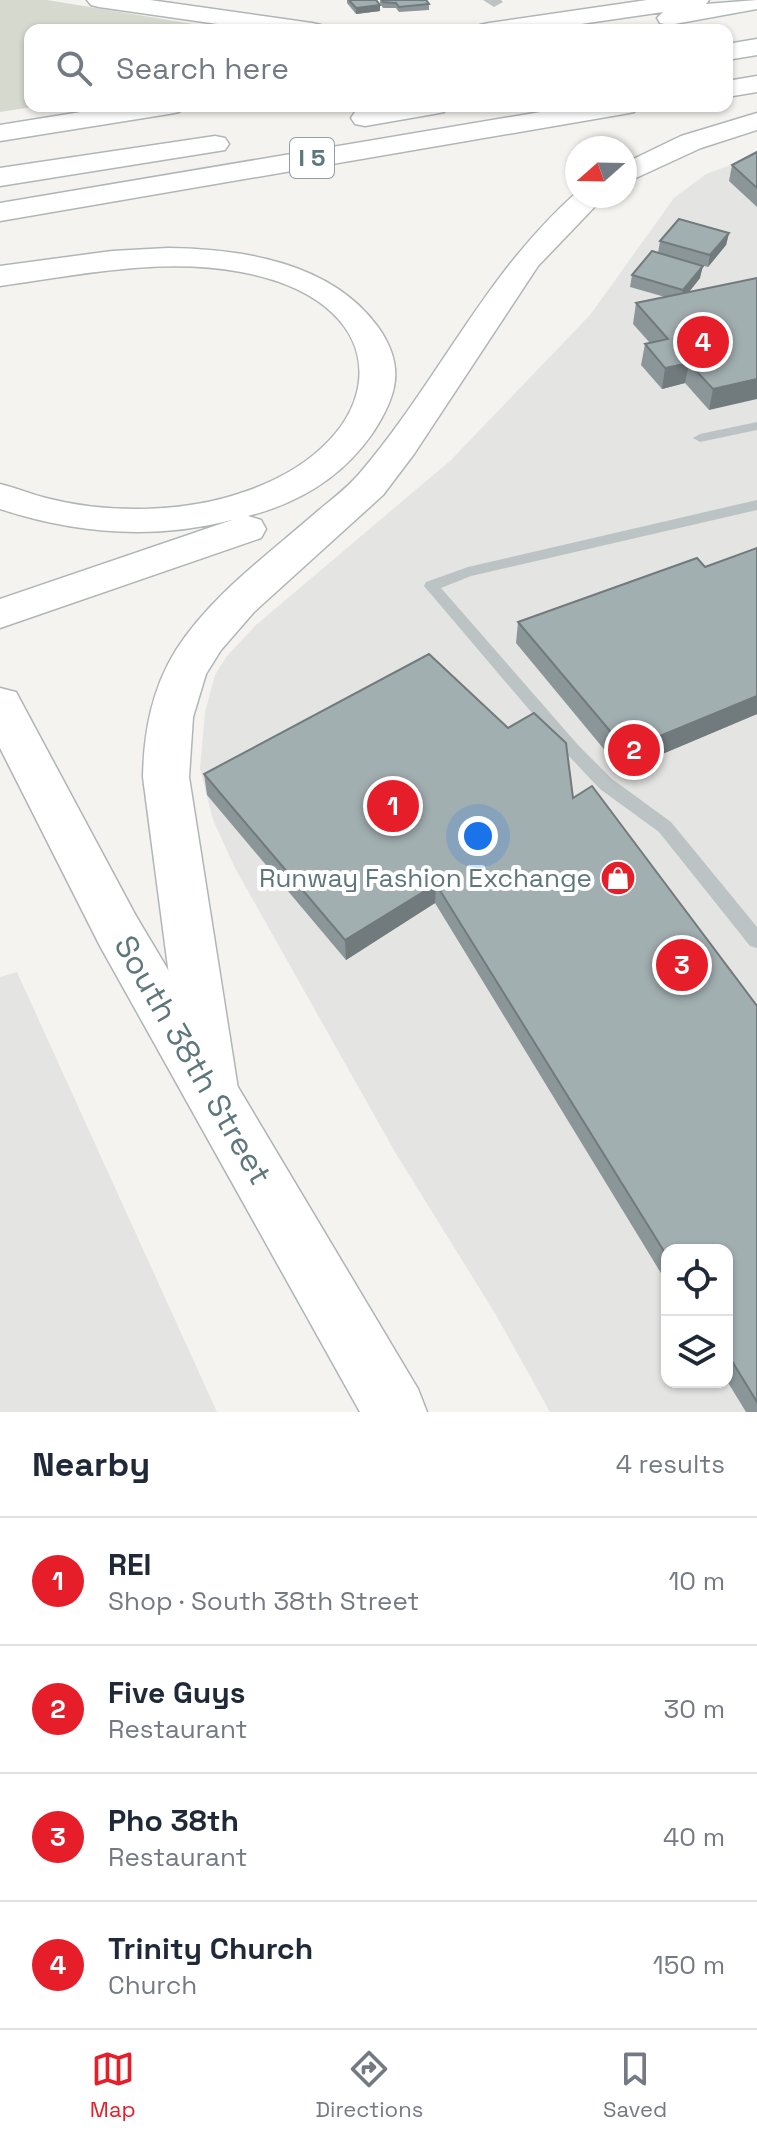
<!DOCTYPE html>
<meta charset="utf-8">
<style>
:root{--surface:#fff;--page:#f6f6f7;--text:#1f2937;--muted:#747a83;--line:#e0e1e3;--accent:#e61e2a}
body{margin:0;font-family:"Space Grotesk",sans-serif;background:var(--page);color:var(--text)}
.controls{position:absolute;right:24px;bottom:24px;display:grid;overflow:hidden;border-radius:16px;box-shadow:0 2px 6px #0004}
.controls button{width:72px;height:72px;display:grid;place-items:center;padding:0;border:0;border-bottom:2px solid var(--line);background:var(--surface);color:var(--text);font:40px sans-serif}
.compass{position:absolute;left:565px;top:136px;width:72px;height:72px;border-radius:50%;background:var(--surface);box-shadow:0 2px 6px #0004;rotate:250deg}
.you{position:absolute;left:478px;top:836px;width:28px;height:28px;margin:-20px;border:6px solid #fff;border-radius:50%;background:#1a73e8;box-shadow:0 0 0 12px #1a73e833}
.badge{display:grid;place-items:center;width:52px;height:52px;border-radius:50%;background:var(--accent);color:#fff;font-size:26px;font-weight:700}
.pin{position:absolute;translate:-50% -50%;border:4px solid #fff;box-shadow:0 2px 8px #0006}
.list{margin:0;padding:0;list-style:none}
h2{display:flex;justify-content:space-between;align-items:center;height:104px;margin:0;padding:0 32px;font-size:34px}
h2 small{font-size:26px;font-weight:400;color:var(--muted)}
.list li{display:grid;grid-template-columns:52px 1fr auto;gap:24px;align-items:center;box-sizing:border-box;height:128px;padding:0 32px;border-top:2px solid var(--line)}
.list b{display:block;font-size:30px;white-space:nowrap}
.list p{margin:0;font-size:26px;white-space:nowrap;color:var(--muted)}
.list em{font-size:26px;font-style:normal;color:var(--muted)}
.icon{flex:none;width:44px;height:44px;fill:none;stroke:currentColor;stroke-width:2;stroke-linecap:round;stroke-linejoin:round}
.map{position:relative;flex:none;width:757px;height:1412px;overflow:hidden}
.search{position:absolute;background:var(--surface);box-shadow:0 2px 6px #0004;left:24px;right:24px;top:24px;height:88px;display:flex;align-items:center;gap:20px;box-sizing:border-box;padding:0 28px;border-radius:16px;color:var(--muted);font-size:30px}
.sheet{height:616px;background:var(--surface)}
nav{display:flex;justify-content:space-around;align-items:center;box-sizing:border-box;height:112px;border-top:2px solid var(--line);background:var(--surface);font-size:22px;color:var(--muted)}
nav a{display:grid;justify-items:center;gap:4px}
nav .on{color:var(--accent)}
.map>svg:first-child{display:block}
.built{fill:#e4e4e3;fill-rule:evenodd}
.green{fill:#d5d9ce}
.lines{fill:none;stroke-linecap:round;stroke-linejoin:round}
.primary-casing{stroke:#aeb5b7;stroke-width:3}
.motorway-casing{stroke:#b0b6b7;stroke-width:3}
.service{fill:#bcc3c4;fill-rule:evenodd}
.minor{fill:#bcc3c4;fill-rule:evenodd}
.primary{fill:#fff;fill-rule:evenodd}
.motorway{fill:#fff;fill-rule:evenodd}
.wall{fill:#8b9698}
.shaded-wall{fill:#717a7c}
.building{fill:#a2afb1;stroke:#717a7c;stroke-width:2}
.labels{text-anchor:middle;stroke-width:8;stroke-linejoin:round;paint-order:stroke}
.shield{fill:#fff;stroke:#8ea0a3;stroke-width:2}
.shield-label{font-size:24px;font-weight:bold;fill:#5e777b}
.poi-label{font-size:26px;fill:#5e777b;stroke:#fff;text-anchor:end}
.near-street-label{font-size:32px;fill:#5e777b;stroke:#fff}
</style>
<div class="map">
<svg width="757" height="1412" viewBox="0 0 757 1412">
<rect width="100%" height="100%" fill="#f4f3ef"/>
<path class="built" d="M757 155V1412H550L496 1315 395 1152 235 868 213 820 200 769 205 712 215 675 227 656 256 625 451 460 590 315 674 198 706 174ZM667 1250H727V1382H667Z
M17 972 217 1412H0V977Z"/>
<path class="green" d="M0 0H47L230 30H30V106H38L0 112Z"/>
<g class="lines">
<defs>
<path id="primary" d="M0 688 16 692 136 916 418 1389 427 1412H360L100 946 0 748Z"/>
<path id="motorway" d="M87 0H150L312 23 321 25 324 30H260L99 7 91 5Z
M647 0H709L706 4 757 0V9L669 25 660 23 657 18 663 12 540 30H477L480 25 489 23Z
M757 39V55L727 60V44Z
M757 76V92L727 97V81Z
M118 106H182L179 112 169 114 0 141V125Z
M387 106H447L444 112 434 114 365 126 355 124 351 118 355 112Z
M576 106H637L634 112 624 114 0 221V203Z
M757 113V130L701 148 625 183V163L681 136Z
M215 136 225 138 229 144 225 150 0 186V168Z
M577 192V196H605L538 266 414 454 383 495 254 612 221 650 206 674 193 717 189 777 238 1089 230 1107 211 1114 192 1107 184 1089 143 777C144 731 152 689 176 650 212 594 269 554 319 510 332 499 347 488 359 474 439 381 482 277 577 192Z
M168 248C242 249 331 262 378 327 406 367 397 396 372 434 342 477 299 503 248 516L261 520 266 529 261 538 0 628V599L232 520C154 540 76 534 0 509V484C16 488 31 494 46 498 107 514 185 513 244 492 390 443 407 303 241 272 161 257 79 275 0 286V266L112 251Z"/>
</defs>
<use href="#primary" class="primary-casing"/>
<use href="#motorway" class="motorway-casing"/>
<path class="service" d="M757 422V430L700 442 693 438 700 434Z
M757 500V510L471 576 441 588 578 745 612 779 671 822 757 927V948L750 946 659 832 600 789 566 753 424 586 426 582 468 567Z"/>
<path class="minor" d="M483 0H501L503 2 494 7Z"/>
<use href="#primary" class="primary"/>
<use href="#motorway" class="motorway"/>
</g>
<path class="wall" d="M347 0H349L380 11 356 14 347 3Z
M380 0H426L429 4V10L399 12 396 8H383L380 3Z
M757 152V207L729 181 732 165Z
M729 233 726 245 708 267 658 253 660 241Z
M632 275 700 278 689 292 757 278 709 410 685 383 662 389 641 365 645 344 650 343 633 324 636 303 665 297 630 287Z
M757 548V714L622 771 516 643 518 622 705 567Z
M204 774 573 798 757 1006V1412H746L727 1381V1250H667V1283L435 903 346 960 207 795Z"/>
<path class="shaded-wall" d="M380 5V11L356 14V8Z
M729 233 726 245 708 267 710 255Z
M703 266 700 278 681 302 683 290Z
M689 363 685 383 662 389 665 368Z
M757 379V399L709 410 713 389Z
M757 696V714L622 771 626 750Z
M436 884 435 903 346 960 345 940Z"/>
<path class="building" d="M349 0H376L380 5 356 8Z
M382 0H426L429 4 399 7 396 3 383 2Z
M757 152V188L732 165Z
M679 219 729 233 710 255 660 241Z
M652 251 703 266 683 290 632 275Z
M757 278V379L713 389 689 363 665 368 645 344 668 339 636 303Z
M757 548V696L626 750 518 622 697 558 705 567Z
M429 654 508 728 534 713 566 743 573 798 592 786 757 1006V1402L727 1353V1250H667V1256L436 884 345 940 204 774Z"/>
<defs>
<symbol id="shop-disc" viewBox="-11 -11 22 22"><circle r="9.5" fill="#e61e2a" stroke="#fff"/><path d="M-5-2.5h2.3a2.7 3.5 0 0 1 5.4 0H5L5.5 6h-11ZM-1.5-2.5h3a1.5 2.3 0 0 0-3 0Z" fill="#fff"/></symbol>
</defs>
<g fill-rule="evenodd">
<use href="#shop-disc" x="598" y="858" width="40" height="40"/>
</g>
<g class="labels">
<rect class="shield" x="290" y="138" width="44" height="40" rx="6"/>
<g class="shield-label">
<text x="312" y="166">I 5</text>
</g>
<g class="poi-label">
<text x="592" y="887">Runway Fashion Exchange</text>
</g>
<g class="near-street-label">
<text transform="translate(193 1060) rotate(60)" y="11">South 38th Street</text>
</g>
</g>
</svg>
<div class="controls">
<button><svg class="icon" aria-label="locate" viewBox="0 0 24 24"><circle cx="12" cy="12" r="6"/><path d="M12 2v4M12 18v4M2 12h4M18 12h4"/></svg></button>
<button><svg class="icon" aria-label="layers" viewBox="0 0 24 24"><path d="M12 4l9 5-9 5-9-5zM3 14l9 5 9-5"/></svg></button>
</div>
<svg class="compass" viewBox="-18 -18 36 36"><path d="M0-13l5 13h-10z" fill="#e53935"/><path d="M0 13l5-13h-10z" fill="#747a83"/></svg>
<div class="you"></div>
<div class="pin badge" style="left:393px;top:806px">1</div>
<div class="pin badge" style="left:634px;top:750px">2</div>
<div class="pin badge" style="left:682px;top:965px">3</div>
<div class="pin badge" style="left:703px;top:342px">4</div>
<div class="search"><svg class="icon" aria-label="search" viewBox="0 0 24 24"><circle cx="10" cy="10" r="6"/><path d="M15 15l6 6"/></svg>Search here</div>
</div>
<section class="sheet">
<h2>Nearby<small>4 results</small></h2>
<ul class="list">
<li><span class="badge">1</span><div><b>REI</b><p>Shop · South 38th Street</p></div><em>10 m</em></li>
<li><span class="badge">2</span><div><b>Five Guys</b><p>Restaurant</p></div><em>30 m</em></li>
<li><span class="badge">3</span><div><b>Pho 38th</b><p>Restaurant</p></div><em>40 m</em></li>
<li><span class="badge">4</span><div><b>Trinity Church</b><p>Church</p></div><em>150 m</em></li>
</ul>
</section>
<nav>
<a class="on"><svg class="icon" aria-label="map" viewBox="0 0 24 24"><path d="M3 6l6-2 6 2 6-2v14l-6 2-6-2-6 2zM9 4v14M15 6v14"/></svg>Map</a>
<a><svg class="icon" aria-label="directions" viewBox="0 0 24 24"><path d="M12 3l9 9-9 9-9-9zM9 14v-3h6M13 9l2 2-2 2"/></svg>Directions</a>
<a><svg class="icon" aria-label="saved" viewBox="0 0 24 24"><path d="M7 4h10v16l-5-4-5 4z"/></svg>Saved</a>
</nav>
